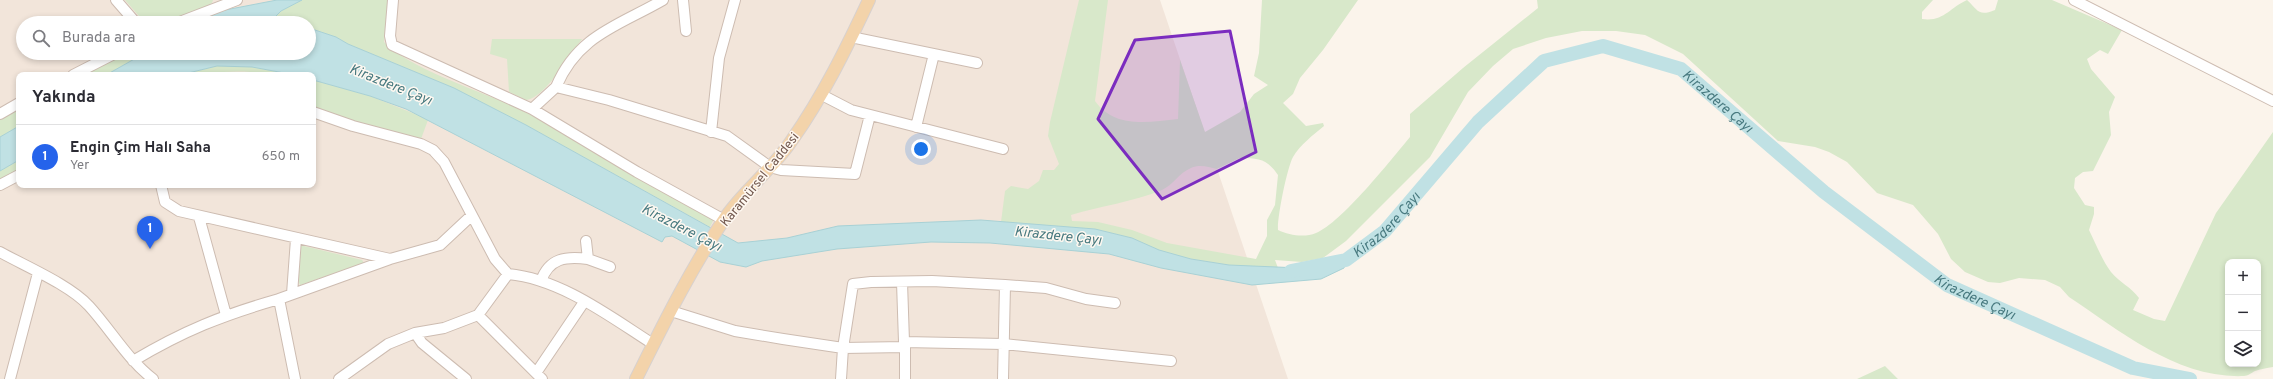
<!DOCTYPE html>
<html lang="tr">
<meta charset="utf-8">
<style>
:root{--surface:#fff;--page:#f2f2f3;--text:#2b2b33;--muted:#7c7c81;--line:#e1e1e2;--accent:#2563eb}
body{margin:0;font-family:Overpass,sans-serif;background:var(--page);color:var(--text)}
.controls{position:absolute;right:12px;bottom:12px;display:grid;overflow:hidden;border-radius:8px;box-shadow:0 2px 6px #0003}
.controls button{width:36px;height:36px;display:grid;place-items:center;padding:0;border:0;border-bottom:1px solid var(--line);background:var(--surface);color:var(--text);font:20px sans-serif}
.you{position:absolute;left:921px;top:149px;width:14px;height:14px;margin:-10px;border:3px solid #fff;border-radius:50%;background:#1a73e8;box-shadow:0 0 0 6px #1a73e833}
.badge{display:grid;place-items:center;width:26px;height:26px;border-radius:50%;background:var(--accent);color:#fff;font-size:13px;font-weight:700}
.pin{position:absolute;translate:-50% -33px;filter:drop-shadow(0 1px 2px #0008)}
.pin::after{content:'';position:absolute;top:21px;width:14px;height:12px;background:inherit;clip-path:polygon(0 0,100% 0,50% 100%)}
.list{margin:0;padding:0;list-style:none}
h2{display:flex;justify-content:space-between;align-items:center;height:52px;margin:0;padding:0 16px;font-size:17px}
h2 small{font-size:13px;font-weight:400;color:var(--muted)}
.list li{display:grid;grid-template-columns:26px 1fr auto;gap:12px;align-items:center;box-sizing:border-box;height:64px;padding:0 16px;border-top:1px solid var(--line)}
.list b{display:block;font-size:15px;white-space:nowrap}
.list p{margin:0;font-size:13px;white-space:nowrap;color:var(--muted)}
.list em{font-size:13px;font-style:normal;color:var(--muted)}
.icon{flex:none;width:22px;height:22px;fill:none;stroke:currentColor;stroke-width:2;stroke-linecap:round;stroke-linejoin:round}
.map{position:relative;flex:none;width:2273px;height:379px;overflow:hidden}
.search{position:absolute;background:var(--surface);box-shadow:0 2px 6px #0003;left:16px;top:16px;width:300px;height:44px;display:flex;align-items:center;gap:10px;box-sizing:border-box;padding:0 14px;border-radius:22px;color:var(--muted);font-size:15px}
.panel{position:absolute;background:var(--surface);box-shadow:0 2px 6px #0003;left:16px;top:72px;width:300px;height:116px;border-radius:8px}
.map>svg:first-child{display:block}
.residential{fill:#f2e5da;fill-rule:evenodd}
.green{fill:#d8e8ca;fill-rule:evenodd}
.water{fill:#c0e1e4;stroke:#a8d1d5}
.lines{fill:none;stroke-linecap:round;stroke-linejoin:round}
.river{stroke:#c0e1e4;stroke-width:14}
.minor-casing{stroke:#cdbcb1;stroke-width:12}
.major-casing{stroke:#d8d1ce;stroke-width:14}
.minor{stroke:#fff;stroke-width:10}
.major{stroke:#f3d3aa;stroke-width:12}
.marked{fill:#7b2cbf;fill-opacity:0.2;stroke:#7b2cbf;stroke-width:3;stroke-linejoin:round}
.labels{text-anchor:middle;stroke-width:3;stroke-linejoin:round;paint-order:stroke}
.street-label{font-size:13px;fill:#745a50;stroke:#fef8f1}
.water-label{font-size:14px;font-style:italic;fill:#47797f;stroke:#fef8f1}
</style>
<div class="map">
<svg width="2273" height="379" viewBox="0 0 2273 379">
<rect width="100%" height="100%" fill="#fbf4eb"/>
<path class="residential" d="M0 0H1160L1288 379H0ZM23 23H309V53H23ZM19 75H313V185H19Z"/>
<path class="green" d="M125 0H213L212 3 206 7 163 23H145Z
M302 0H389L384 42C411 70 482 91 519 109 553 125 584 146 616 165 648 184 681 201 714 219L710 227 526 125 454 88 348 44 336 37 309 28V23H292L277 18 276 16 281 11Z
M1079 0H1108L1095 101C1115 129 1148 122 1178 119L1180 60 1205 132 1240 112 1254 94 1268 85 1254 76 1259 53 1262 0H1358L1323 50 1300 78 1293 94 1283 103 1306 126 1323 123 1324 126C1313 135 1300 145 1293 157 1287 168 1277 218 1278 230 1289 235 1304 238 1316 233 1341 223 1391 160 1410 137V114L1463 68 1538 8 1537 0H1933L1922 12V19C1944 22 1949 8 1967 0 1978 10 1978 17 1995 10L1998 0H2052L2122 30 2108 54 2100 50 2087 59 2091 69 2115 97 2109 112 2111 135 2093 171 2083 172 2075 178 2074 188 2085 205 2094 207V214L2089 230C2096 244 2102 260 2111 272 2119 282 2131 287 2139 298L2133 310 2154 319 2165 321 2216 213 2273 132V367C2267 368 2260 369 2255 371 2251 373 2248 376 2244 376 2178 379 2120 331 2069 297L2060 287 2045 280 2019 278 2000 283 1988 282 1965 272 1951 259 1938 234 1913 205 1877 193 1847 162 1829 152 1815 147 1778 141 1683 54 1645 35 1616 31H1582L1546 38 1513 49 1493 66 1468 92 1430 157 1346 241 1323 258 1302 262 1275 260 1278 268 1229 265 1191 259 1158 250 1132 238 1095 229 1001 222 1005 191 1011 186 1028 189 1039 181 1043 170H1054L1059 164 1048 136 1050 122ZM1240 158C1259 158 1267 159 1278 175L1275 205 1267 220V236L1256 259 1167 243 1132 230 1098 222 1072 221 1071 215C1101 206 1132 202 1162 190 1173 185 1179 173 1191 168 1200 164 1208 167 1217 169ZM2228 262H2258V364H2228Z
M492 39H582C570 55 545 98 526 100L509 92 507 59 490 54Z
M128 53H145L106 75H84Z
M217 66 252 67 295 75H252L250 72C226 70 204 75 180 75Z
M313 80 370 96 420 116 428 120 421 139 343 119 313 107Z
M19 109V126L0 137V119Z
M19 160V170L0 180V171Z
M300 245 362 260 364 263 300 285 298 280Z
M1885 366 1898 379H1857Z"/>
<path class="water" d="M277 0H302L281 11 276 16 280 20 292 23H198L220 11Z
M309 28 336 37 348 44 454 88 526 125 738 243 787 238 838 226 981 220 1095 229 1132 238 1159 250 1191 259 1229 265 1323 269 1346 260 1344 268 1321 279 1252 285 1161 268 1109 254 990 243 931 242 837 249 762 261 746 267 720 262 672 236 665 237 662 242 406 109 370 96 313 80V75H295L252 67 217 66 180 75H106L145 53H309Z
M19 126V160L0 171V137Z"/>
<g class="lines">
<path class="river" id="s1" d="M1291 271 1346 260 1385 231 1478 122 1544 61 1603 46 1681 69 1824 192 1947 285 2133 368 2190 379"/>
<defs>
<path id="minor" d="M116 0 136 23
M393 0 390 36 392 45 532 109 556 87 609 100 727 136 770 167 781 170 855 174 870 115
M683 0 686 31
M2074 0 2273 101
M177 23 237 0
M851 37 977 63
M73 75 116 53
M556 87C578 35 618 26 663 0
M822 95 851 110 1003 149
M532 109 637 172 724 220
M313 112 353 126 421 144 433 150 444 162 495 259 508 274
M0 114 19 103
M916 127 934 54
M711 132 719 58 735 0
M0 185 19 175
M161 185 165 202 179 211 390 259 440 245 471 216
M199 217 226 315
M0 252C25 266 70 285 89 306 111 330 127 359 153 379
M588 259 610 267
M541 281C549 258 566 256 588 259L586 241
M902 282 904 342
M1005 285 1046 288 1086 299 1115 303
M292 294 296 239
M279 299 390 259
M671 311 735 331 783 339 843 348 905 347 904 342 1004 344 1171 361
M478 315 542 379
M415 333 422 343 466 379
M905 347V379
M133 361C183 331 223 315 279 299L295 379
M536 373 584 302
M10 379 38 273
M339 379 388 344 415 333 444 328 478 315 508 274C561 279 609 316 653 344
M841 379 843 348 853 284 871 282 932 281 1005 285 1003 379"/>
<path id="major" d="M636 379C663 325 691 268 725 218 745 189 773 169 792 140 823 96 846 49 869 0"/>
</defs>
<use href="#minor" class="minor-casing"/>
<use href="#major" class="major-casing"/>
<use href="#minor" class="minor"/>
<use href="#major" class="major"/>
</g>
<path class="marked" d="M1230 31 1256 152 1162 199 1098 119 1135 40Z"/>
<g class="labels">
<g class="street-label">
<text transform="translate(759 179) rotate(-51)" y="5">Karamürsel Caddesi</text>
</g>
<g class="water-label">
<text transform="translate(391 84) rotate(22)" y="5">Kirazdere Çayı</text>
<text dy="5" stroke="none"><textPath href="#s1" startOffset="529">Kirazdere Çayı</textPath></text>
<text dy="5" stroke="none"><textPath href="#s1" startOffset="110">Kirazdere Çayı</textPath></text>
<text transform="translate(682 227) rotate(27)" y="5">Kirazdere Çayı</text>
<text transform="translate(1058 235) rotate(6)" y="5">Kirazdere Çayı</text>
<text dy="5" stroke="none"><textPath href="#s1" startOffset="853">Kirazdere Çayı</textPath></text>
</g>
</g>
</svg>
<div class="controls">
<button>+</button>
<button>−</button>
<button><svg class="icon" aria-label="layers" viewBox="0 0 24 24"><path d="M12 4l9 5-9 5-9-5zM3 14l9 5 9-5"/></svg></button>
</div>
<div class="you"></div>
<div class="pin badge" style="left:150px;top:249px">1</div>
<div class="search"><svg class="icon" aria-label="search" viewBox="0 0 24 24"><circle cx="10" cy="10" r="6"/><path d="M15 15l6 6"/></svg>Burada ara</div>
<section class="panel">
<h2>Yakında<small></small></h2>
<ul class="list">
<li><span class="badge">1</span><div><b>Engin Çim Halı Saha</b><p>Yer</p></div><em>650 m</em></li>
</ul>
</section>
</div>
